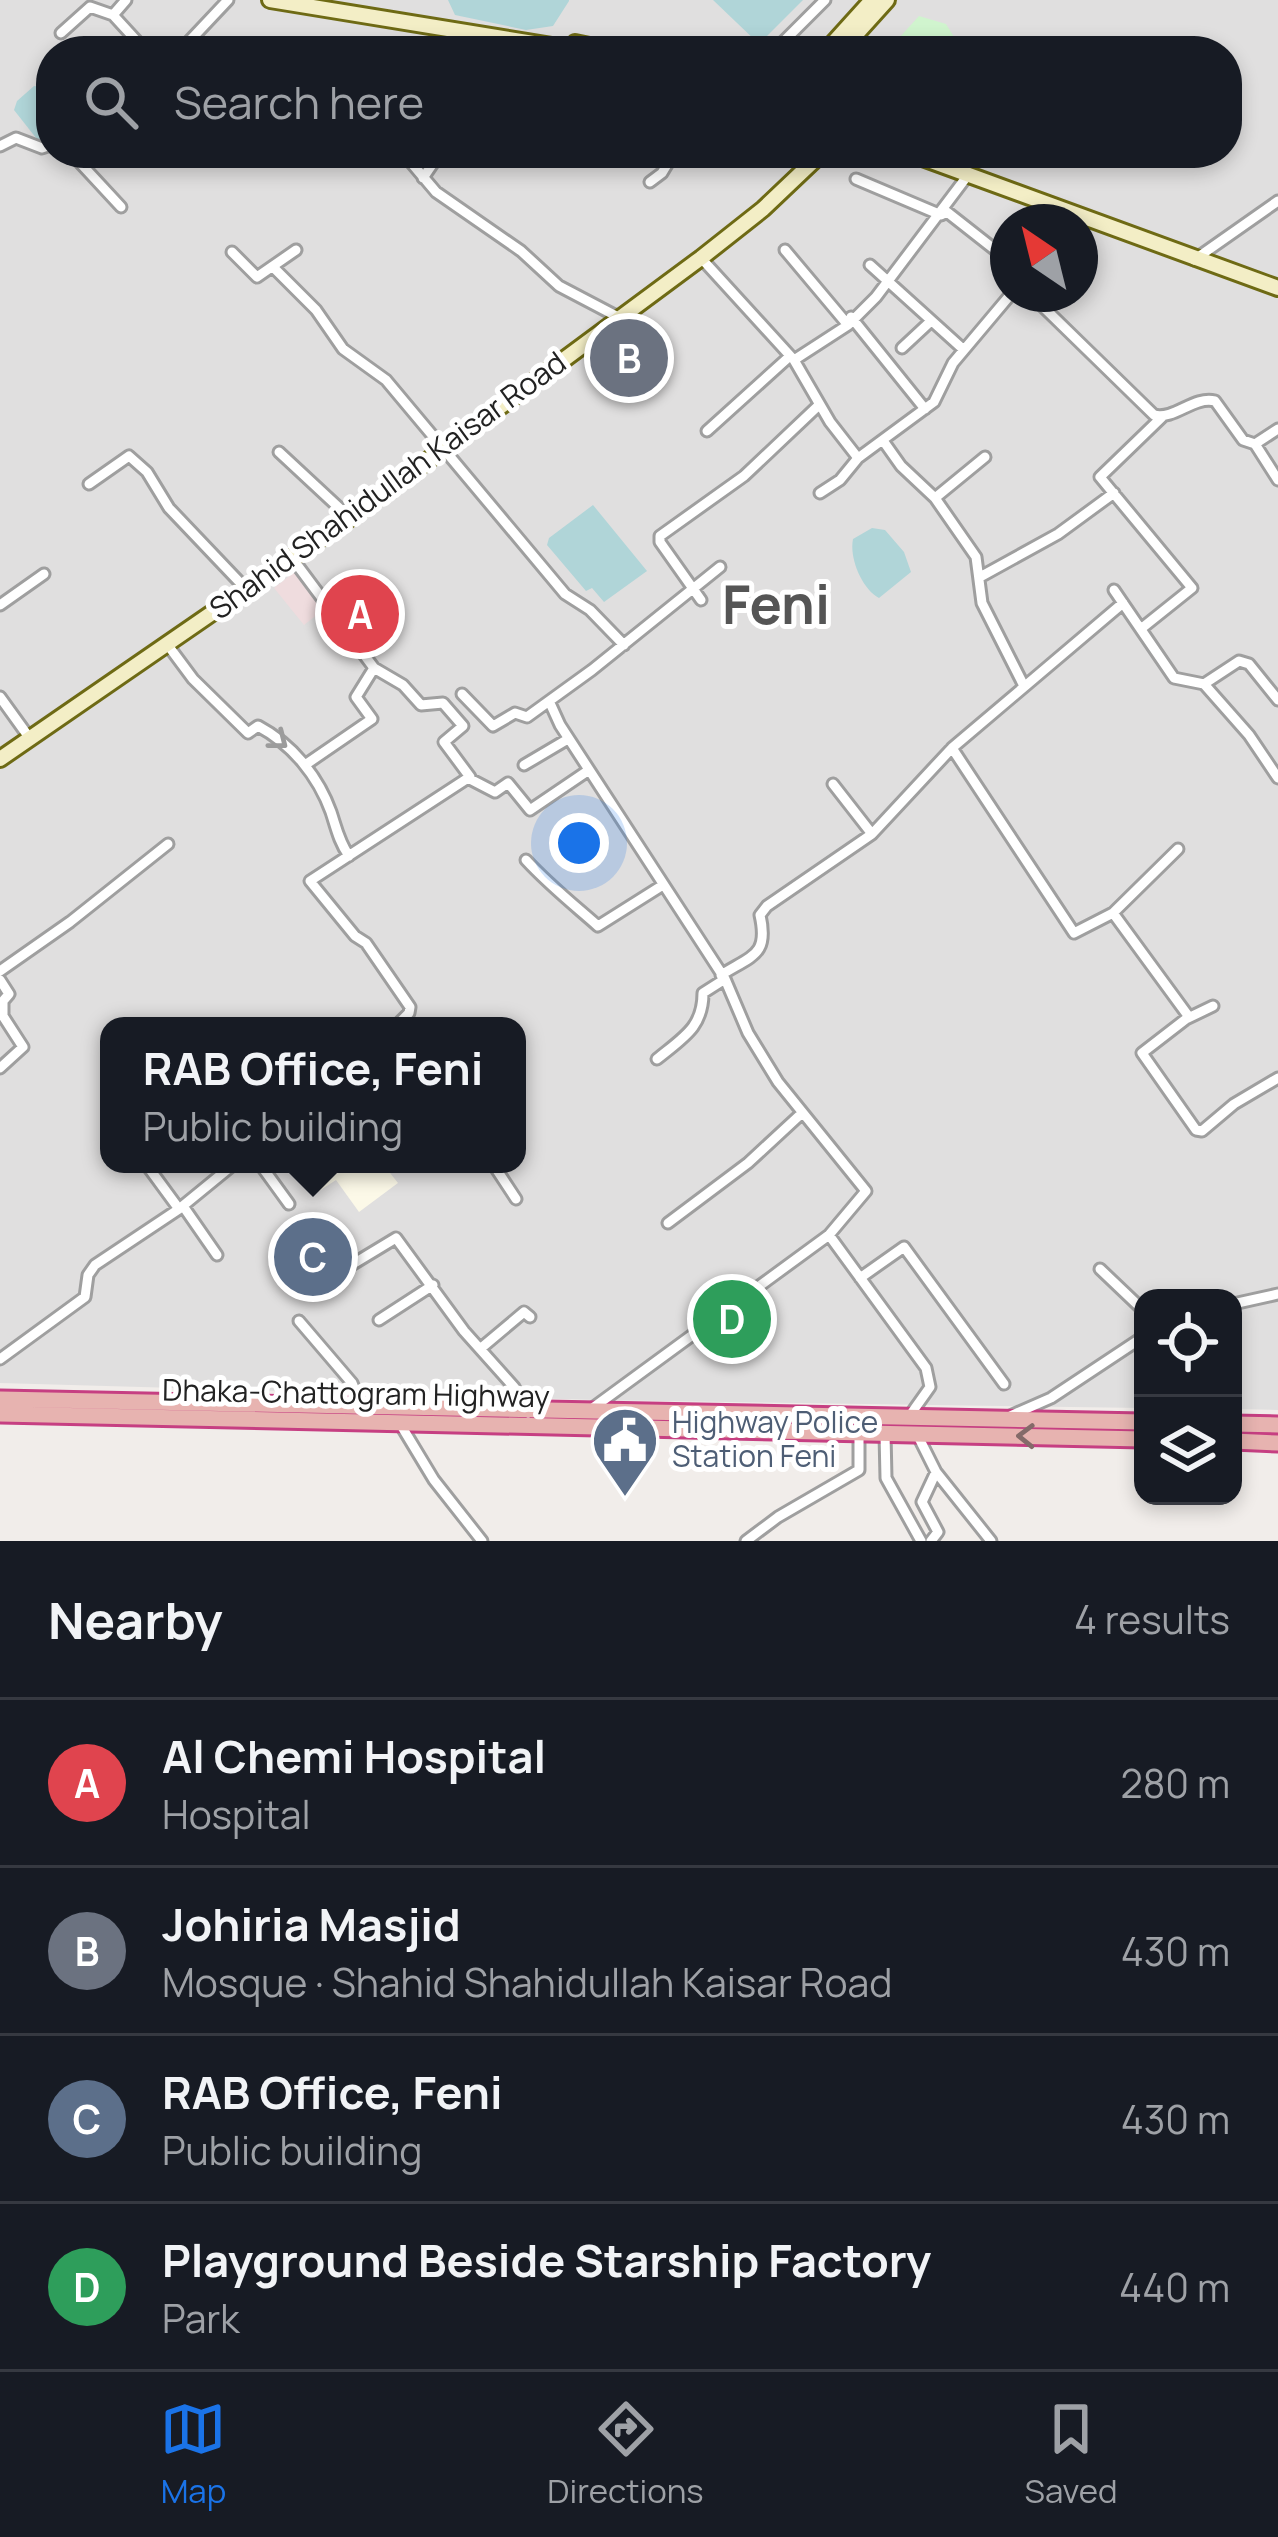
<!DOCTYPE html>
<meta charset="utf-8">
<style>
:root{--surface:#171b24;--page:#20242c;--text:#f1f3f6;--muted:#9ea1a6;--line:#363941;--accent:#1a73e8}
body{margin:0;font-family:Manrope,sans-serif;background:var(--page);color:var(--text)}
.controls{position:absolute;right:36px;bottom:36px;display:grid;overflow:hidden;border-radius:24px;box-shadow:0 6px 18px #0003}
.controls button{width:108px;height:108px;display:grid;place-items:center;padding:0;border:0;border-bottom:3px solid var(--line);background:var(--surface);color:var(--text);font:60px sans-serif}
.compass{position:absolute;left:990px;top:204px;width:108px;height:108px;border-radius:50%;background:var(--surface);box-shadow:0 6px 18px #0003;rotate:325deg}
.you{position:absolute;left:579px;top:843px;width:42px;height:42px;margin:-30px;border:9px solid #fff;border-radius:50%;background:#1a73e8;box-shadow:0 0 0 18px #1a73e833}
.badge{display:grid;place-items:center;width:78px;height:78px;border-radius:50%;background:var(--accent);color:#fff;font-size:39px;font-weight:700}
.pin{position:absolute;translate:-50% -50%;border:6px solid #fff;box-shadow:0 3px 12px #0006}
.popup{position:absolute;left:100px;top:1017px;width:426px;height:156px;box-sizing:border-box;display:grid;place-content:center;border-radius:24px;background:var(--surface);filter:drop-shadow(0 3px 9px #0005);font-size:39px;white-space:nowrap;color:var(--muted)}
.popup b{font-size:45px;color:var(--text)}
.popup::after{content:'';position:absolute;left:50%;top:100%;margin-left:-24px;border:24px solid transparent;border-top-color:var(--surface)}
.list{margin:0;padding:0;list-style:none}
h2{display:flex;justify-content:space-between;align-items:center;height:156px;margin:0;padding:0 48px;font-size:51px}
h2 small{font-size:39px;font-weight:400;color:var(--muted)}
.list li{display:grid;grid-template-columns:78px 1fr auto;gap:36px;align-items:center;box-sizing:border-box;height:168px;padding:0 48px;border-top:3px solid var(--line)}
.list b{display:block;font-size:45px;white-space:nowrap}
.list p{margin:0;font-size:39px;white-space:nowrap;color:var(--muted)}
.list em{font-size:39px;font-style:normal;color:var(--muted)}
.icon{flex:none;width:66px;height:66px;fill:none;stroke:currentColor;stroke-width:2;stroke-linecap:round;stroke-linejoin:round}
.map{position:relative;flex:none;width:1278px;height:1541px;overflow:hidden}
.search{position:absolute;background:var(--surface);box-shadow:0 6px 18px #0003;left:36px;right:36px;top:36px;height:132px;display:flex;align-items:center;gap:30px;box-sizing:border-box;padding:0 42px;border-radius:48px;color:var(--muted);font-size:45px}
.sheet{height:828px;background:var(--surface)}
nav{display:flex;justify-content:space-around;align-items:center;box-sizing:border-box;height:168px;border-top:3px solid var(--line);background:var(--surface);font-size:33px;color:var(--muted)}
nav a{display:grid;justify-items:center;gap:6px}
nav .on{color:var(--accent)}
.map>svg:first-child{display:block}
.residential{fill:#e0dfdf;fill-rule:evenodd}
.commercial{fill:#efdcde}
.education{fill:#fcf9e8}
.park{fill:#d0f4ce}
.water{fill:#b0d5d8}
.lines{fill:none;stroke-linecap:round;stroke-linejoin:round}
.minor-casing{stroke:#9f9f9f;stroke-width:15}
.secondary-casing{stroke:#6e6a14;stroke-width:20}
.trunk-casing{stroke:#c63f82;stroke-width:21}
.minor{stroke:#fff;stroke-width:9}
.secondary{stroke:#f3eec6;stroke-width:14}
.trunk{stroke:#e7b3b0;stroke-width:15}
.oneway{stroke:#9c9c9c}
.oneway2{stroke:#846a69}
.labels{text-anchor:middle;stroke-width:10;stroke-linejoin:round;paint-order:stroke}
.street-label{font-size:30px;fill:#222;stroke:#fff}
.service-label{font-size:30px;fill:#4e5e75;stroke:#fff;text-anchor:start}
.town-label{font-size:54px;font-weight:bold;fill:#555;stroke:#fff}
</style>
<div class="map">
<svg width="1278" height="1541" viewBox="0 0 1278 1541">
<rect width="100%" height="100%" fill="#f1edea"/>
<path class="residential" d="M0 0H1278V1410L1233 1409V1298H1143V1408L598 1400 0 1383ZM51 51H1227V153H51ZM1008 222H1080V294H1008ZM109 1026H517V1164H109Z"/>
<path class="commercial" d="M297 570 327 607 304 625 274 588Z"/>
<path class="education" d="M299 1164H383L398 1183 359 1212 336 1180 319 1191Z"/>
<path class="park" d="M919 16 946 24 956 40 946 51H887Z"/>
<path class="water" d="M448 0H569V1L553 26 526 30 455 15Z
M713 0H803L759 44Z
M34 86 43 87 51 96 49 143H40L14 110 17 101Z
M593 505 647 571 604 602 592 588 586 591 547 545 549 538Z
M872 528 885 530 904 552 911 572 879 598C862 589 849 558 853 539Z"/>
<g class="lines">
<defs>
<path id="minor" d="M113 15 126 0
M61 33 90 7 113 15 146 51
M180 51 228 0
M774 51 825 0
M0 146 16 138 42 148 51 145
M71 153 121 207
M403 153 436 192 521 251 559 286 620 318
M423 178 440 153
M856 179 941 215 947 212 1008 260
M650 182 662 173 674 153
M785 250 848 325
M232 252 257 277 296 250
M701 258 794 360 830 422 858 458
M1194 260 1278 201
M870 265 964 350
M274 268 316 310 343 349 386 380 565 594 590 610 624 645
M1030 294 1154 415C1175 420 1193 396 1215 401L1243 440 1255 444 1278 480
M851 317 925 409
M902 348 931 321
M794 360 848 325 876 297 968 175
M707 431 790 356
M884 442 901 466 935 498 976 557 982 603 1023 684
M1255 444 1278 429
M279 452 350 518
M89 484 129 456 147 472 169 508 246 589
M820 493 840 480 858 458 934 402 953 363 1011 294
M935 498 985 457
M292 558 374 668 356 697 372 719 305 765
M980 577 1058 534 1114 493
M1114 590 1174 678 1204 684 1249 735 1278 778
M701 600 660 542V536L744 476 819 405
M0 605 44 574
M1142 628 1192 588 1100 477 1162 417
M167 644 193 679 248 733 258 726C292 744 318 776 331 812 336 827 339 842 349 856
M374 668 403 685 421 705 443 703 463 726 444 742 470 777
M1204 684 1239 661 1249 664 1278 700
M462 694 493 726 515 713 527 717 592 670 720 567
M0 697 31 740
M550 703 560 725 725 979 748 1033 778 1082 866 1191 829 1235 590 1410
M952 748 1074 933 1113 913 1178 849
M524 765 568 739
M833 784 872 834
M526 860C549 885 573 904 598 926L663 885
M1113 913 1189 1017
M0 971 70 922 168 844
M721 975C753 955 769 955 760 915L767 906 872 834 952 748 1123 603
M0 980 9 994 3 1001V1016L23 1047 0 1068
M1213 1006 1186 1019 1142 1053 1196 1130 1202 1131 1234 1104 1278 1078
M396 1026 409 1013 410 1007 366 943 355 936 310 881 468 778 495 792 508 783 530 810 589 770
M657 1059C684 1037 703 1027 703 993L725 979
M146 1164 179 1209
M260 1164 289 1204
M493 1164 516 1199
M183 1206 217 1255
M668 1223 748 1163 801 1114
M829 1235 926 1368 930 1387 908 1418
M353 1264 396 1238 464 1331 514 1387 528 1413
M1100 1269 1143 1310
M860 1278 904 1247 1004 1384
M1233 1304 1278 1294
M379 1320 433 1285
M299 1321 352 1383 361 1405
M480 1349 524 1312 530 1317
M0 1359 85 1297 88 1275 95 1265 179 1209 234 1164
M1010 1416 1051 1398 1143 1337
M399 1422 434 1480 482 1541
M885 1434 886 1478 921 1541
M918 1436 936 1472 922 1502 938 1532 931 1541
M936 1472 991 1541
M746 1541 778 1517 859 1470V1434"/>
<path id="secondary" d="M270 0 583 51
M575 43 614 51
M826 51 872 0
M841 51 887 0
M909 153 1278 288
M0 759 350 518 701 258 763 209 822 153"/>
<path id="trunk" d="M0 1399 1143 1422
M0 1414 1143 1439
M1233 1424 1278 1425
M1233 1441 1278 1443"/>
</defs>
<use href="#minor" class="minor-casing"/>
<use href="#secondary" class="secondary-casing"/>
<use href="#trunk" class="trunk-casing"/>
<use href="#minor" class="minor"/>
<use href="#secondary" class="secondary"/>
<use href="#trunk" class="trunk"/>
</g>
<defs><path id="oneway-chevron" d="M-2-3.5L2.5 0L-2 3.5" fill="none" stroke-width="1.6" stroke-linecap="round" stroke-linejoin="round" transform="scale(3)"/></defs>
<use class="oneway" href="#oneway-chevron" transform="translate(279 741) rotate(38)"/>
<use class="oneway2" href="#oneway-chevron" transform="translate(1026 1436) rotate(-179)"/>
<defs>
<symbol id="civic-pin" viewBox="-11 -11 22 30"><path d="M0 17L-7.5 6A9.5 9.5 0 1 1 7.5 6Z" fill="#5c6f8a" stroke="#fff"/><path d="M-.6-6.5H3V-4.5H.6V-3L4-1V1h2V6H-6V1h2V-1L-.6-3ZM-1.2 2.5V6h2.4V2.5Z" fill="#fff"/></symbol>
</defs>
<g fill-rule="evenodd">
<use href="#civic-pin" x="587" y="1402" width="76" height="104"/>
</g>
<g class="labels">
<g class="street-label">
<text transform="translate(388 486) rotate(-36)" y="10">Shahid Shahidullah Kaisar Road</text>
<text transform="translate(356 1394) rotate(1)" y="10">Dhaka-Chattogram Highway</text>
</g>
<g class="service-label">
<text x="672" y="1433">Highway Police<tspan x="672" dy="34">Station Feni</tspan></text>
</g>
<g class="town-label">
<text x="776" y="624">Feni</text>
</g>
</g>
</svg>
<div class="controls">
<button><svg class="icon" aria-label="locate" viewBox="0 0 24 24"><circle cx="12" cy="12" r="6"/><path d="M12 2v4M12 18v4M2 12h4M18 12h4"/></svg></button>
<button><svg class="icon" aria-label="layers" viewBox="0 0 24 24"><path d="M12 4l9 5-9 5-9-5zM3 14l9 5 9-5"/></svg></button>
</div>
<svg class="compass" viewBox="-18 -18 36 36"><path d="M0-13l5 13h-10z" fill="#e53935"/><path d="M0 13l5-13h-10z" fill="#9ea1a6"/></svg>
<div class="you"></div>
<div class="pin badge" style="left:360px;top:614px;background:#e0444e">A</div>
<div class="pin badge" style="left:629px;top:358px;background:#6b7280">B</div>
<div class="pin badge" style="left:313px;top:1257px;background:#5c6f8a">C</div>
<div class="popup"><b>RAB Office, Feni</b>Public building</div>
<div class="pin badge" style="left:732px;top:1319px;background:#2e9e5b">D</div>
<div class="search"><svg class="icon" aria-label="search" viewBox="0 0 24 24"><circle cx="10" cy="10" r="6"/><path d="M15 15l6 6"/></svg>Search here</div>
</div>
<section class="sheet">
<h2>Nearby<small>4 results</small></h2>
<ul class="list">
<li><span class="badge" style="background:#e0444e">A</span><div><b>Al Chemi Hospital</b><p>Hospital</p></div><em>280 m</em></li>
<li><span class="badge" style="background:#6b7280">B</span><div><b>Johiria Masjid</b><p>Mosque · Shahid Shahidullah Kaisar Road</p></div><em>430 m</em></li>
<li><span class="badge" style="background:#5c6f8a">C</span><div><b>RAB Office, Feni</b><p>Public building</p></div><em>430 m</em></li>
<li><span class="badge" style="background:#2e9e5b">D</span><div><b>Playground Beside Starship Factory</b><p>Park</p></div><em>440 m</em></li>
</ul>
</section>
<nav>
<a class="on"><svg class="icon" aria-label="map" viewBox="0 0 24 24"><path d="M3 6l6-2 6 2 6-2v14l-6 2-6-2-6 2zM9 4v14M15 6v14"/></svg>Map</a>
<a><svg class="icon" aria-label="directions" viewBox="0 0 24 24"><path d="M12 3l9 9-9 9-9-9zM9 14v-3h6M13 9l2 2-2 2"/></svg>Directions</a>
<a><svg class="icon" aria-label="saved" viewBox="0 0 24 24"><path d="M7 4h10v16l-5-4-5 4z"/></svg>Saved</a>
</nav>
